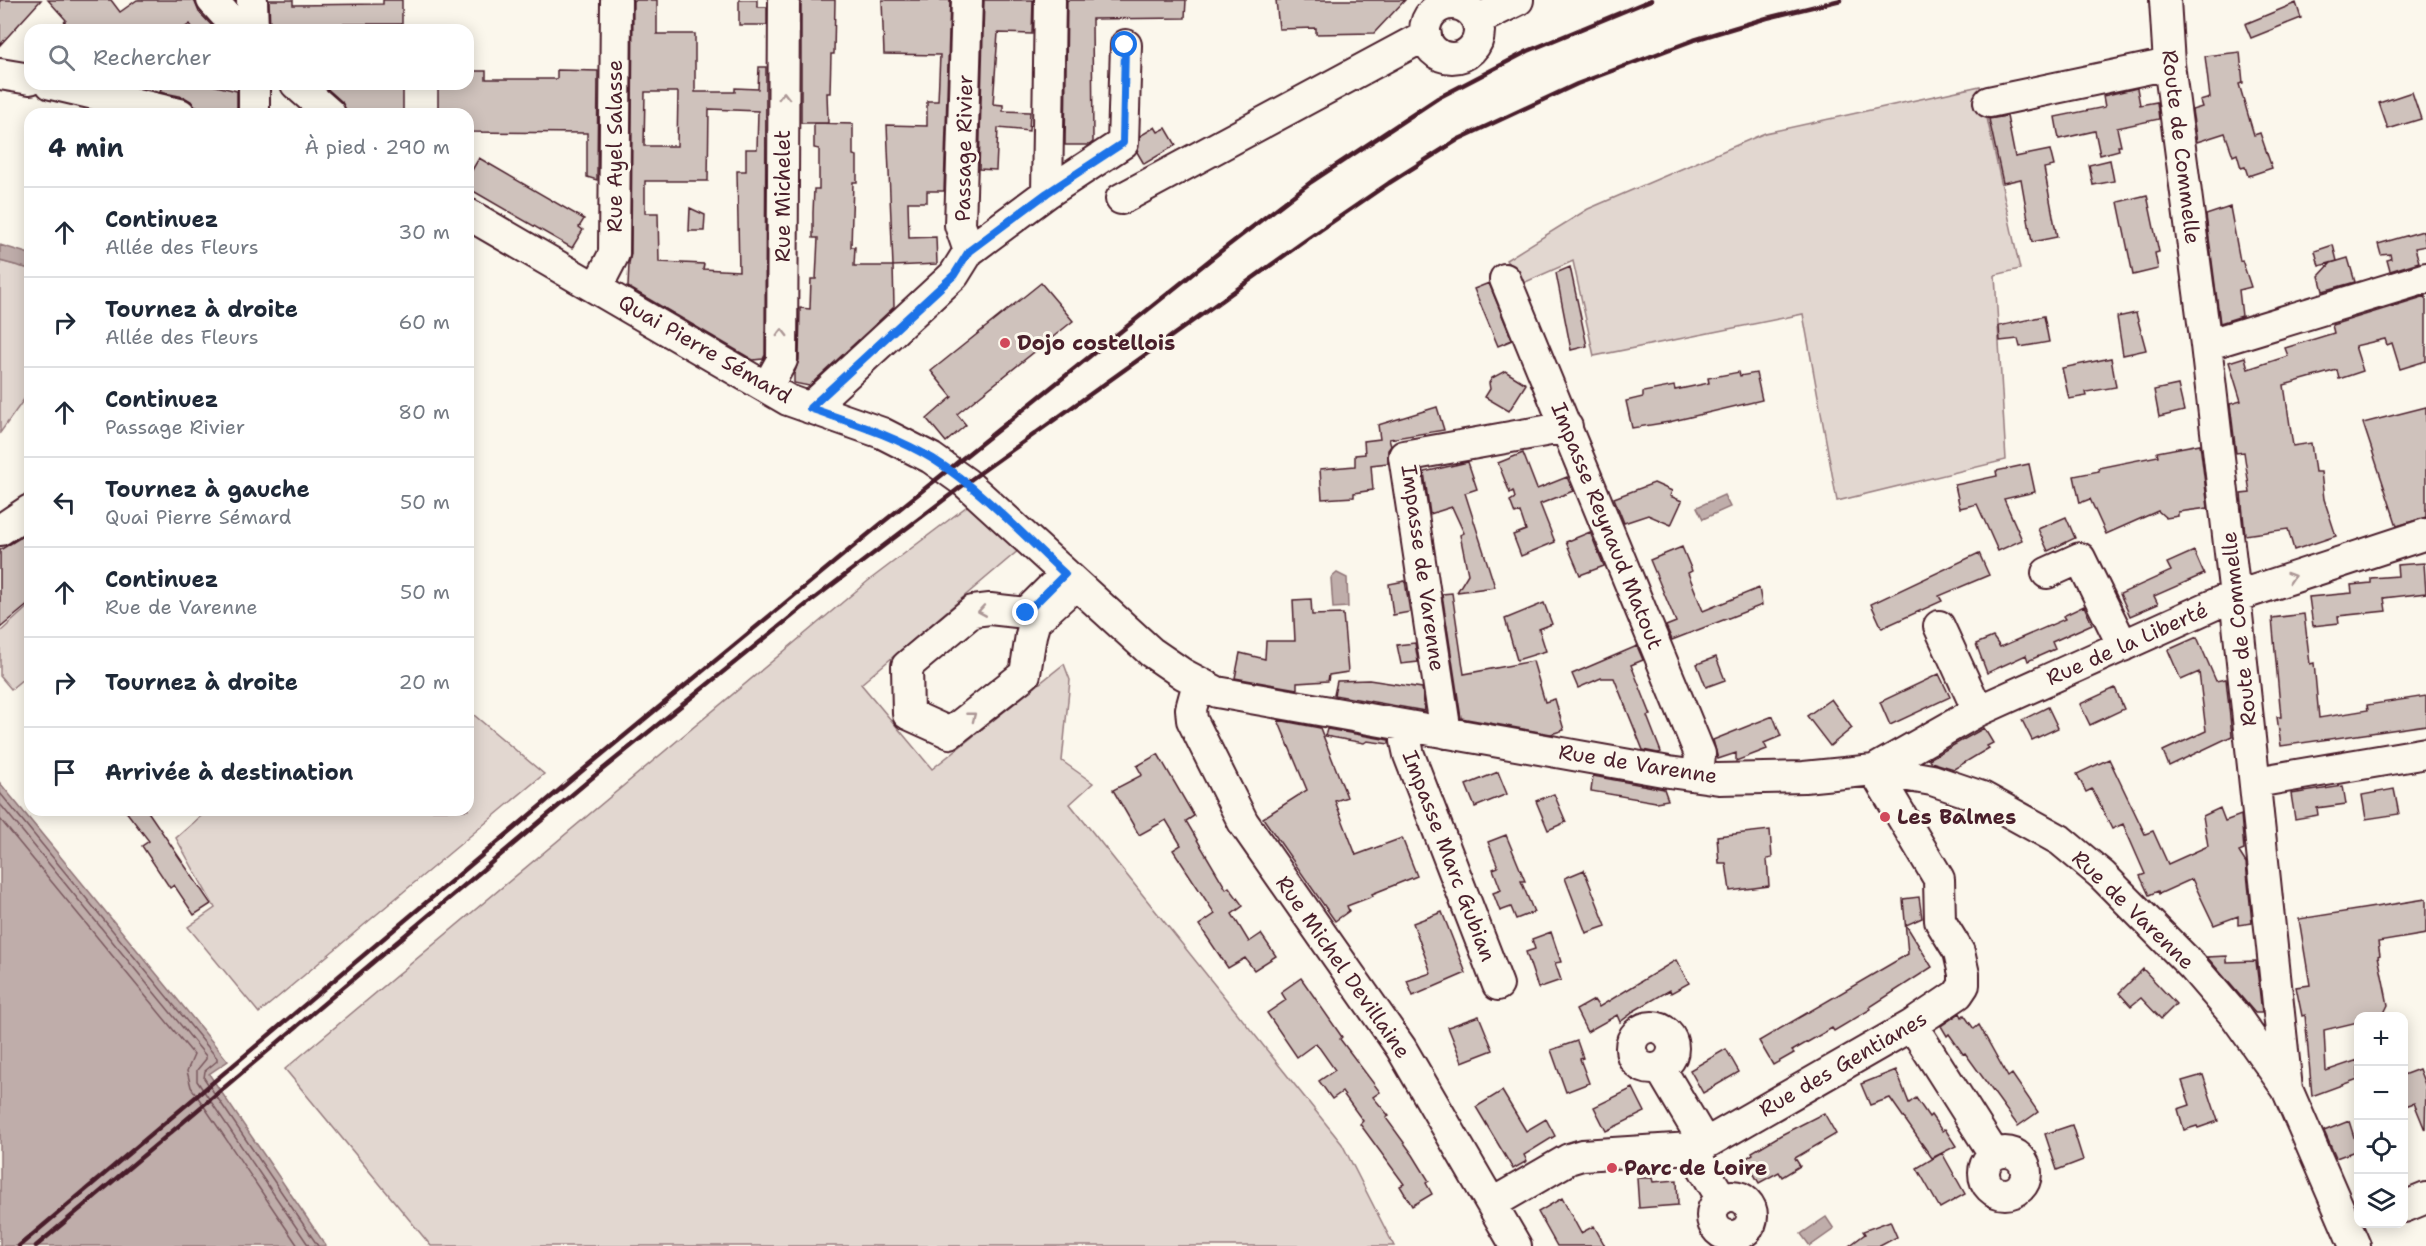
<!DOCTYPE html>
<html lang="fr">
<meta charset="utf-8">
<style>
:root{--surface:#fff;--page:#f6f6f7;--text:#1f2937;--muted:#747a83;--line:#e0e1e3}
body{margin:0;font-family:"Shantell Sans",sans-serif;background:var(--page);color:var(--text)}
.controls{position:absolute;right:18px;bottom:18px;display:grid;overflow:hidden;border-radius:12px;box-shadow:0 3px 15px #0003}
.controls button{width:54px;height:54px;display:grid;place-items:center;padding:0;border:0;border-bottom:2px solid var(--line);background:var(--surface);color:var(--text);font:30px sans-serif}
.stop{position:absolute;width:18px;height:18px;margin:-14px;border:4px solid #1a73e8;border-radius:50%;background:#fff}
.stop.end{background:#1a73e8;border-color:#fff;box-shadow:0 2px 6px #0008}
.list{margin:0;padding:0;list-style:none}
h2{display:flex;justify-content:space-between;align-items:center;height:78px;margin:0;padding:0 24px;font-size:26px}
h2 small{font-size:20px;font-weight:400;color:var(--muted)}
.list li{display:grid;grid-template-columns:39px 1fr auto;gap:18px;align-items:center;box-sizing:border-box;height:90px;padding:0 24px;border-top:2px solid var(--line)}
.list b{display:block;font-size:22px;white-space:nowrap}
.list p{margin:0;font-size:20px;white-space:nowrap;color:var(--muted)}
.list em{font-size:20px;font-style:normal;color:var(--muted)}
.icon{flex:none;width:33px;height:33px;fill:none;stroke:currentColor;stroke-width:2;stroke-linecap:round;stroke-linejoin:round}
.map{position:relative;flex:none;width:2426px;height:1246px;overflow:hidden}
.search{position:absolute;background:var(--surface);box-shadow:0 3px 15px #0003;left:24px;top:24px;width:450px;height:66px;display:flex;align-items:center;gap:15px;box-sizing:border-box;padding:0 21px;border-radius:18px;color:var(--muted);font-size:22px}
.panel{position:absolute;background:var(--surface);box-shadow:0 3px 15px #0003;left:24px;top:108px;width:450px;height:708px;border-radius:18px}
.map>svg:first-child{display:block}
.green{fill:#e2d7d0;stroke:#967b7e;stroke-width:1.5}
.water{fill:#bfadaa;stroke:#907477;stroke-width:1.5}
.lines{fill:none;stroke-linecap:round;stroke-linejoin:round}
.shore{stroke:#79585e;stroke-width:1.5}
.building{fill:#cfc2bc;stroke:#4a1f2b;stroke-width:1.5;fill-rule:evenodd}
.minor-casing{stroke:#4a1f2b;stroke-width:34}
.minor{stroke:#fbf7ec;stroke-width:30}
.rail{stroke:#4a1f2b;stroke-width:4.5}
.oneway{stroke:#ab9695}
.route{stroke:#1a73e8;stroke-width:8}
.poi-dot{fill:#d1495b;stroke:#fbf7ec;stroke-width:2}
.labels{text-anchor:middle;stroke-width:6;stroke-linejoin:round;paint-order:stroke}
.street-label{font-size:21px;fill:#4a1f2b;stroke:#fbf7ec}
.poi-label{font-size:21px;font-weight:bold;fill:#4a1f2b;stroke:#fbf7ec;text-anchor:start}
</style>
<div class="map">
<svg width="2426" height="1246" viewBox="0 0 2426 1246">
<rect width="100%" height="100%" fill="#fbf7ec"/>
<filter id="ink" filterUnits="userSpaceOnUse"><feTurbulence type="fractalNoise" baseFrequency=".0167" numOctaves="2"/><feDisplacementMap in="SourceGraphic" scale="12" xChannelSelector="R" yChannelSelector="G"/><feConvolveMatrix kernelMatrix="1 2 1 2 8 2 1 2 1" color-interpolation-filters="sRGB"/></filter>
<g filter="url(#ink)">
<path class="green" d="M1980 86 2020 269 1995 275 2006 460 1837 501 1803 314 1594 356 1573 261 1521 284 1506 260 1588 209 1765 133Z
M0 261 30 269V391L0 433Z
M970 504 1020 549 861 684 932 769 1064 664 1070 680 1062 761 1093 783 1070 804 1342 1144 1394 1246H431L285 1069 868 581Z
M30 605V673L11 689 0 676V632Z
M468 710 544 774 259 1013 188 927 215 908 176 838 208 810H468Z"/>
<path class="water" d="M0 245 30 254V269L0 261Z
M1724 495 1730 507 1703 519 1697 507Z
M1337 573 1347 578 1348 607 1333 608 1331 578Z
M0 783 228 1061 209 1074 326 1246H0Z
M1826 1217 1834 1229 1810 1246 1801 1234Z"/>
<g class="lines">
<path class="shore" d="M0 793 217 1058V1061L205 1071 204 1078 318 1246
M0 804 206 1056V1059L197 1070V1081L309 1246
M0 819 194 1055 187 1071 191 1087 298 1246"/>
</g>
<path class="building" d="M0 0H41L0 45Z
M48 0H111L120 12 137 0H194L199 12 216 30H194L190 24 181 30H58L66 20Z
M269 0H293V5L383 4V0H402V24H338V30H270Z
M633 0H657V34H695V92H735V88L758 89 759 67H766L765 355 763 359 753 360 628 287 629 263 631 254ZM645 92H678L677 146H644ZM709 109 758 111 757 149H746V171H737L739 271 703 269 704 264 659 262 658 213H645V181H708Z
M739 0H757V7H767V25H739Z
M801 0H835L834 54H831L830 93H827L828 123H801Z
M882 0H950L944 191H927V202H908L909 238 936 237 937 264 893 266 887 125 927 126V101H938L940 55 884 54Z
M984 0H1033L1032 34 998 33 993 104 1003 105V111L1030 112 1029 131 998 128 996 170 979 169Z
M1067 0H1186L1185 18 1092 19 1093 142 1089 145H1065Z
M1276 0H1405L1374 33 1316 34V28L1279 29Z
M2296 3 2301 18 2251 38 2245 24Z
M2240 52 2243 83 2239 84 2254 135 2260 133 2272 168 2248 176 2245 167 2241 168 2237 154 2233 156 2225 133 2197 142 2192 110 2202 107 2200 101 2210 98 2205 56Z
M557 70 598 71 597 180 587 177V133L468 132V114H438V84H468V71H486V79H557Z
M162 84H208L237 91V114H224L195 107 191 101 184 97 160 92Z
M322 84H403V114H347L342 102Z
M2137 88 2140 105 2157 102 2159 119 2117 128 2121 146H2118L2119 150 2100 155 2095 131 2059 139 2055 117 2105 107 2103 96Z
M2412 92 2421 119 2388 129 2379 103Z
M2007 116 2015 157 2050 150 2054 166 2044 168 2057 237 2032 242 2021 179 2003 183 1989 119Z
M814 123 853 124V155L857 156V182H853L851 247H855L854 266H893L894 307 809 386 794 383V374L799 360 800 308 810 309 811 279H816L818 238H813V213L814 189H819V149L814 148Z
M1155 127 1158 132 1166 128 1176 145 1144 164 1137 152 1140 136Z
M479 158 584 219 579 227 583 230 572 248 468 188V177Z
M2110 160 2114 181 2093 185 2089 165Z
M2147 195 2159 252 2155 253 2158 269 2133 275 2118 202Z
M2230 207 2240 261 2242 260 2251 287 2239 290 2242 316 2220 323 2206 215Z
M690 208 705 215 704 231H689Z
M2423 231 2426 246 2415 248 2419 262 2390 271 2387 260 2391 259 2390 254 2381 255 2378 244Z
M2333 245 2337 261 2319 266 2315 251Z
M2348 258 2355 282 2323 291 2319 276 2331 263Z
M1570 267 1587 346 1571 350 1556 273Z
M1041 283 1073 321 957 414 966 425 946 442 927 419 952 397 931 371Z
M1489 283 1512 340 1498 346 1474 289Z
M2426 296V361L2400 369 2392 343 2387 345 2385 339 2355 346 2363 371 2339 379 2337 370 2284 385 2293 446 2311 443 2315 472H2321L2324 499 2336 536 2294 550 2288 529 2245 535 2241 494 2250 493 2244 452 2236 453 2230 404 2241 401 2229 362 2245 357 2248 369 2288 356 2285 348 2334 333 2332 325Z
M2136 313 2146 350 2123 355 2117 317Z
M2044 316 2049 342 2020 347 2018 339 2000 341 1999 326Z
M2111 358 2116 387 2086 392 2087 396 2069 399 2062 368Z
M1505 371 1526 384 1509 411 1485 397 1490 389 1489 383 1492 378Z
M1739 372 1740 376 1756 373 1762 400 1669 422 1632 428 1626 401 1643 397V392L1674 386 1675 390 1709 383 1708 378Z
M2178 385 2184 411 2159 417 2154 390Z
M1437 407 1444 430 1389 439 1391 446 1388 450V463L1371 465 1373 490 1354 493V497L1322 499 1320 469 1355 466V455L1365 454 1364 441 1380 439 1378 425Z
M2426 407V517L2397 526 2363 423Z
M2200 444 2208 508 2178 512V516L2166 518 2158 511 2106 534 2090 499 2080 503 2074 476 2099 471 2098 468 2158 456 2157 452Z
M1523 453 1537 489 1567 477 1573 491 1540 504 1555 542 1521 556 1513 535 1526 530 1520 512 1515 514 1510 501 1515 498 1513 491 1510 493 1498 463Z
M1468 462 1477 489 1465 493 1495 587 1457 592 1468 574 1460 535 1464 533 1452 507 1430 514 1424 472Z
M2029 464 2035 492 2004 499 2022 540 1998 551 1977 504 1960 508 1955 485 1997 476 1996 471Z
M1654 483 1672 491 1670 496 1682 501 1671 525 1648 515 1624 523 1614 498Z
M2066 517 2075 538 2048 551 2038 529Z
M1590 532 1604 566 1580 575 1566 542Z
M23 536 30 544V603L0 628V550Z
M1682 547 1692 571 1688 573 1703 611 1759 588 1762 605 1672 640 1666 626 1676 622 1650 560Z
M2194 551 2204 574 2154 596 2158 604 2130 616 2120 594 2171 571 2167 563Z
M1979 553 1989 575 1939 596 1942 601 1882 628 1871 604Z
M2424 563 2426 593 2384 598 2386 611 2338 616 2339 623 2313 626 2309 597 2352 593 2351 585 2371 583V578L2398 576 2397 565Z
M1405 581 1410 612 1393 615 1389 584Z
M1452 593 1464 674 1533 661 1545 702 1555 699 1564 730 1551 734 1461 718 1442 594Z
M1311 599 1312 615 1343 614 1348 672 1329 675 1328 681 1297 683V689L1235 678 1240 653 1265 659 1266 641H1295L1293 600Z
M1544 603 1552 624 1539 629 1546 651 1517 660 1505 619Z
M2084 606 2092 624 2052 642 2055 649 2028 661 2026 655 1987 673 1976 644 1993 637 2000 647 2065 619 2063 616Z
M2304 614 2310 664 2314 663 2319 718 2368 710 2367 705 2426 696V725L2281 746 2277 717H2281L2272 618Z
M2197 637 2216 681 2226 679 2232 736 2169 766 2163 751 2206 731 2199 672 2181 680 2168 650Z
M1415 643 1418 662 1401 664 1397 645Z
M1637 646 1643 660 1631 665 1651 715 1647 716 1661 752 1658 753 1643 750 1614 678H1601L1578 688 1572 674Z
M1716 657 1725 680 1706 687 1697 664Z
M1939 674 1950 697 1890 725 1880 702Z
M1369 680 1422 688 1425 711 1334 695 1337 681Z
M2115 688 2124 709 2090 725 2080 704Z
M1831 699 1852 728 1830 746 1807 716Z
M2048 707 2058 728 2032 740 2022 720Z
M1773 716 1781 736 1764 743 1767 749 1736 761V753L1718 759 1713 740Z
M1278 720 1320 728 1347 797 1335 801 1356 855 1402 838 1417 876 1372 894 1373 896 1347 906 1349 911 1335 921 1263 818 1307 790Z
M1984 728 1993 743 1987 746 1989 748 1954 769 1931 762 1929 759Z
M1327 729 1389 740V744L1367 741 1364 743 1325 736Z
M1158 754 1194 816 1186 821 1226 889 1229 887 1243 906 1232 914 1249 942 1261 934 1276 956 1254 970 1245 958 1228 968 1199 925 1215 914 1173 850 1181 845 1166 820 1139 835 1113 790 1142 775 1137 766Z
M2109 759 2145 834 2153 831 2168 864 2208 846 2203 816 2220 808 2225 821 2241 815 2244 850 2239 852 2246 863 2252 923 2238 925V916L2214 925 2192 879 2159 894 2158 891 2149 895 2140 876 2145 874 2123 824 2112 829 2092 789 2086 792 2077 774Z
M1498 772 1507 794 1475 807 1466 785Z
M1593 776 1664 789 1668 800 1656 802 1591 791Z
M2343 786 2346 804 2317 808 2318 815 2295 819 2291 794Z
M2394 789 2399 814 2366 819 2362 795Z
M1554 794 1566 822 1548 830 1536 801Z
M125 810H147L211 904 194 915 174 885 170 888 142 846 149 841Z
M1770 830 1772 858 1767 859 1769 886 1730 891 1726 863H1719L1717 836Z
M1506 835 1525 881H1521L1534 912 1516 919 1511 907 1500 911 1493 893 1501 890 1493 869 1498 867 1488 842Z
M1584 870 1606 926 1586 933 1565 878Z
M1919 897 1922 918 1906 925 1932 967 1870 1007 1871 1009 1834 1031 1832 1028 1792 1051 1794 1053 1773 1065 1759 1041 1908 954 1903 899Z
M2426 899V934L2378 942 2380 955 2378 956 2388 1005 2385 1011 2387 1017H2358V1022L2324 1030 2326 1071 2358 1060V1079L2312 1096 2305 1015 2302 1016 2296 987 2310 985 2299 919Z
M1442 912 1466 973 1413 996 1407 981 1431 973 1413 923Z
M1551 932 1561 962 1555 963 1561 980 1538 988 1526 952 1535 949 1532 939Z
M2227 956V962L2256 961 2262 1013H2255L2207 957Z
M1676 960 1689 983 1671 993 1670 990 1632 1012V1013L1620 1022 1617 1015 1587 1032 1576 1010 1594 1000 1599 1007Z
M2143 969 2176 1004 2161 1019 2141 998 2131 1006 2119 993Z
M1301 978 1342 1037 1340 1039 1380 1092 1373 1097 1389 1116 1386 1118 1413 1155 1429 1181 1426 1183 1432 1194 1412 1206 1400 1186 1404 1184 1360 1124 1363 1121 1342 1092 1332 1099 1319 1081 1335 1070 1316 1043 1297 1057 1267 1013 1286 1000 1281 992Z
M1960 1013 1962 1017 1964 1015 1974 1029 1979 1025 2008 1077 2012 1074 2038 1112 2018 1126 1965 1053 1963 1054 1949 1034 1947 1036 1941 1026Z
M1479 1016 1493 1050 1462 1062 1448 1027Z
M1577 1041 1583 1058 1580 1059 1589 1083 1566 1092 1551 1050Z
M1726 1049 1739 1072 1703 1093 1690 1070Z
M2419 1069 2426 1087 2425 1130 2414 1103 2403 1107V1075Z
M1896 1070 1909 1103 1916 1098 1929 1117 1931 1115 1942 1131 1945 1129 1956 1146 1932 1158 1890 1098 1870 1105 1861 1084Z
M2203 1075 2218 1121 2198 1128 2197 1126 2184 1130 2178 1109 2190 1105 2182 1081Z
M1633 1088 1645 1112 1606 1131 1594 1107Z
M1502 1091 1526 1131 1546 1119 1555 1136 1524 1155 1527 1161 1513 1169 1476 1107Z
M1824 1113 1836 1134 1795 1158 1800 1166 1782 1177 1779 1172 1759 1183 1745 1159 1753 1154 1752 1152 1781 1135Z
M2349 1121 2358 1150 2336 1158 2324 1131Z
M2072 1125 2083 1160 2057 1170 2045 1134Z
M1942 1153 1965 1194 1940 1208 1917 1168Z
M1637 1178H1652L1653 1182 1677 1180 1678 1205 1639 1208Z
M1562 1198 1581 1233 1594 1226 1605 1246H1557L1538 1212Z
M1890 1221 1897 1237 1880 1246H1849L1865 1234 1863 1231Z"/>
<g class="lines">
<defs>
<path id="minor" d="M212 0 239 30
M252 0 253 30
M967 0 960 225 969 251
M2165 0 2169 64 2206 345 2235 596 2287 1089 2355 1246
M1425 31a27 27 0 1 1 54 0a27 27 0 1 1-54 0Z
M1477 20 1518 0
M0 74 30 79
M51 84 180 114
M254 84V114
M296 84 330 114
M1989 102 2169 64
M1047 193 1123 143 1126 45
M1121 199 1426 35
M468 214 788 400 882 433 931 458 966 483 1151 652 1183 674 1217 692 1669 772 1719 779 1804 777 1874 770 1932 780 1982 797 2060 840 2102 875 2193 967 2236 1017 2287 1089
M1505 279 1700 754 1698 776
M597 287 614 254 616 0
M2206 345 2426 278
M767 387 782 360 784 0
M810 408 954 275 969 251 1047 193 1050 0
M0 530 30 510
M2047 573 2080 558 2123 646
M1065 574 1026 613 990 609 973 611 907 666 908 714 950 733 1025 674 1031 635 1035 621 1076 584
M1939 626 1978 711
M1198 683 1191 709 1192 720 1243 822 1401 1048 1516 1246
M1407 726 1406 741 1409 755 1498 985
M1446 733 1404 456 1567 427
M1874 770 1978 711 2222 601 2426 534
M2256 782 2426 753
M1912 1025 1994 1154
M1631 1048a21 21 0 1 1 42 0a21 21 0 1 1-42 0Z
M1660 1068 1705 1144
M1691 1148 1722 1199
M1984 1173a21 21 0 1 1 42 0a21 21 0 1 1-42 0Z
M1712 1216a20 20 0 1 1 40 0a20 20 0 1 1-40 0Z
M1493 1203 1569 1159 1582 1155 1691 1148 1705 1144 1912 1025 1958 994 1964 985V974L1959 952 1940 921 1939 879 1874 770
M2404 1207 2426 1198"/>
</defs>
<use href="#minor" class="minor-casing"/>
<use href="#minor" class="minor"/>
<path class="rail" d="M19 1246 589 765 877 527 1221 251 1311 182 1438 98 1528 51 1651 0
M36 1246 593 777 807 604 966 483 1306 240 1389 183 1459 139 1577 84 1694 40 1767 18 1841 0"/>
</g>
<defs><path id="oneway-chevron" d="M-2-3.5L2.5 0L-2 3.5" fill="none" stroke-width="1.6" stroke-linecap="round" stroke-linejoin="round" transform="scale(1.5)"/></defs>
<g class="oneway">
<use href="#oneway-chevron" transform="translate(784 96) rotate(-90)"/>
<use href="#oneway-chevron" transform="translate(782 333) rotate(-90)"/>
<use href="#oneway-chevron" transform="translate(2291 577) rotate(-18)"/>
<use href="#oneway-chevron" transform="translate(982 611) rotate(170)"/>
<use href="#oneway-chevron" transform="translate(972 716) rotate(-38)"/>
</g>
</g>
<g class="lines" filter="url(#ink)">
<path class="route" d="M1026 613 1065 574C1023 535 982 490 933 459 895 436 852 423 810 408L954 275 969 251 1047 193 1123 143 1125 45"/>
</g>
<g class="poi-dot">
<circle cx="1005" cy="343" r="6"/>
<circle cx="1885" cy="817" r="6"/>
<circle cx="1612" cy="1168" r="6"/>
</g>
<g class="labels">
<g class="street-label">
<text transform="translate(615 146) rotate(-90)" y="7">Rue Ayel Salasse</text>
<text transform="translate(2181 147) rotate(83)" y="7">Route de Commelle</text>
<text transform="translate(964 148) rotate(-89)" y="7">Passage Rivier</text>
<text transform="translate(783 196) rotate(-90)" y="7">Rue Michelet</text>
<text transform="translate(705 349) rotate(30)" y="7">Quai Pierre Sémard</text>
<text transform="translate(1607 526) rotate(68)" y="7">Impasse Reynaud Matout</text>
<text transform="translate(1423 568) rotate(82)" y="7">Impasse de Varenne</text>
<text transform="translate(2239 629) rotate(-96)" y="7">Route de Commelle</text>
<text transform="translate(2127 644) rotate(-24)" y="7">Rue de la Liberté</text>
<text transform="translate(1638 764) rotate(9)" y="7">Rue de Varenne</text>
<text transform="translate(1449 856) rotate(69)" y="7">Impasse Marc Gubian</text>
<text transform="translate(2133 910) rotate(44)" y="7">Rue de Varenne</text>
<text transform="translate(1343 967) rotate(55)" y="7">Rue Michel Devillaine</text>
<text transform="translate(1843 1064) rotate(-30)" y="7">Rue des Gentianes</text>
</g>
<g class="poi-label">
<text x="1017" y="350">Dojo costellois</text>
<text x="1897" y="824">Les Balmes</text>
<text x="1624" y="1175">Parc de Loire</text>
</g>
</g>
</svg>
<div class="controls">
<button>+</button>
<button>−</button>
<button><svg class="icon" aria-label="locate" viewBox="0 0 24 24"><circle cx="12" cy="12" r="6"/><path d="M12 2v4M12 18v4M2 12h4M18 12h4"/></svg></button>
<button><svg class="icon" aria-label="layers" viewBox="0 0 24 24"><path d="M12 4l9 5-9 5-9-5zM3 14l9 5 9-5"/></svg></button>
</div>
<div class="stop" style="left:1125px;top:45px"></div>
<div class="stop end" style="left:1026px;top:613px"></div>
<div class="search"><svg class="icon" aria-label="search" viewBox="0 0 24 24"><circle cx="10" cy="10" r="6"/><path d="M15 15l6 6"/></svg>Rechercher</div>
<section class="panel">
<h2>4 min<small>À pied · 290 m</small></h2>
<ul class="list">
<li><svg class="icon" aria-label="ahead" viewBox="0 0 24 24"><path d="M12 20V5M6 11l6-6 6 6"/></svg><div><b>Continuez</b><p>Allée des Fleurs</p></div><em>30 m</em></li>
<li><svg class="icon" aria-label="right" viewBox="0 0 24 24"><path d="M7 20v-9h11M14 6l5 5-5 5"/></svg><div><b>Tournez à droite</b><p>Allée des Fleurs</p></div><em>60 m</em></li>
<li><svg class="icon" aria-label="ahead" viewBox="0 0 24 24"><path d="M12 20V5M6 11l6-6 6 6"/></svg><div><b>Continuez</b><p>Passage Rivier</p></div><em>80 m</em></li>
<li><svg class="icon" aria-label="left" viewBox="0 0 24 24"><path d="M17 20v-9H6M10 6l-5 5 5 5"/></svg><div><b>Tournez à gauche</b><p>Quai Pierre Sémard</p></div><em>50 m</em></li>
<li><svg class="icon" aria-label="ahead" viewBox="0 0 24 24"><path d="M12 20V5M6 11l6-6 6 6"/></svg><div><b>Continuez</b><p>Rue de Varenne</p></div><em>50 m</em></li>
<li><svg class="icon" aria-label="right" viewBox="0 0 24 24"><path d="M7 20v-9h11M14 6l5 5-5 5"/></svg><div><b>Tournez à droite</b></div><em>20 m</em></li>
<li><svg class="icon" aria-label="arrive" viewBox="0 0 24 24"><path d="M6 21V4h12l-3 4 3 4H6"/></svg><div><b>Arrivée à destination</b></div></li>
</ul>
</section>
</div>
